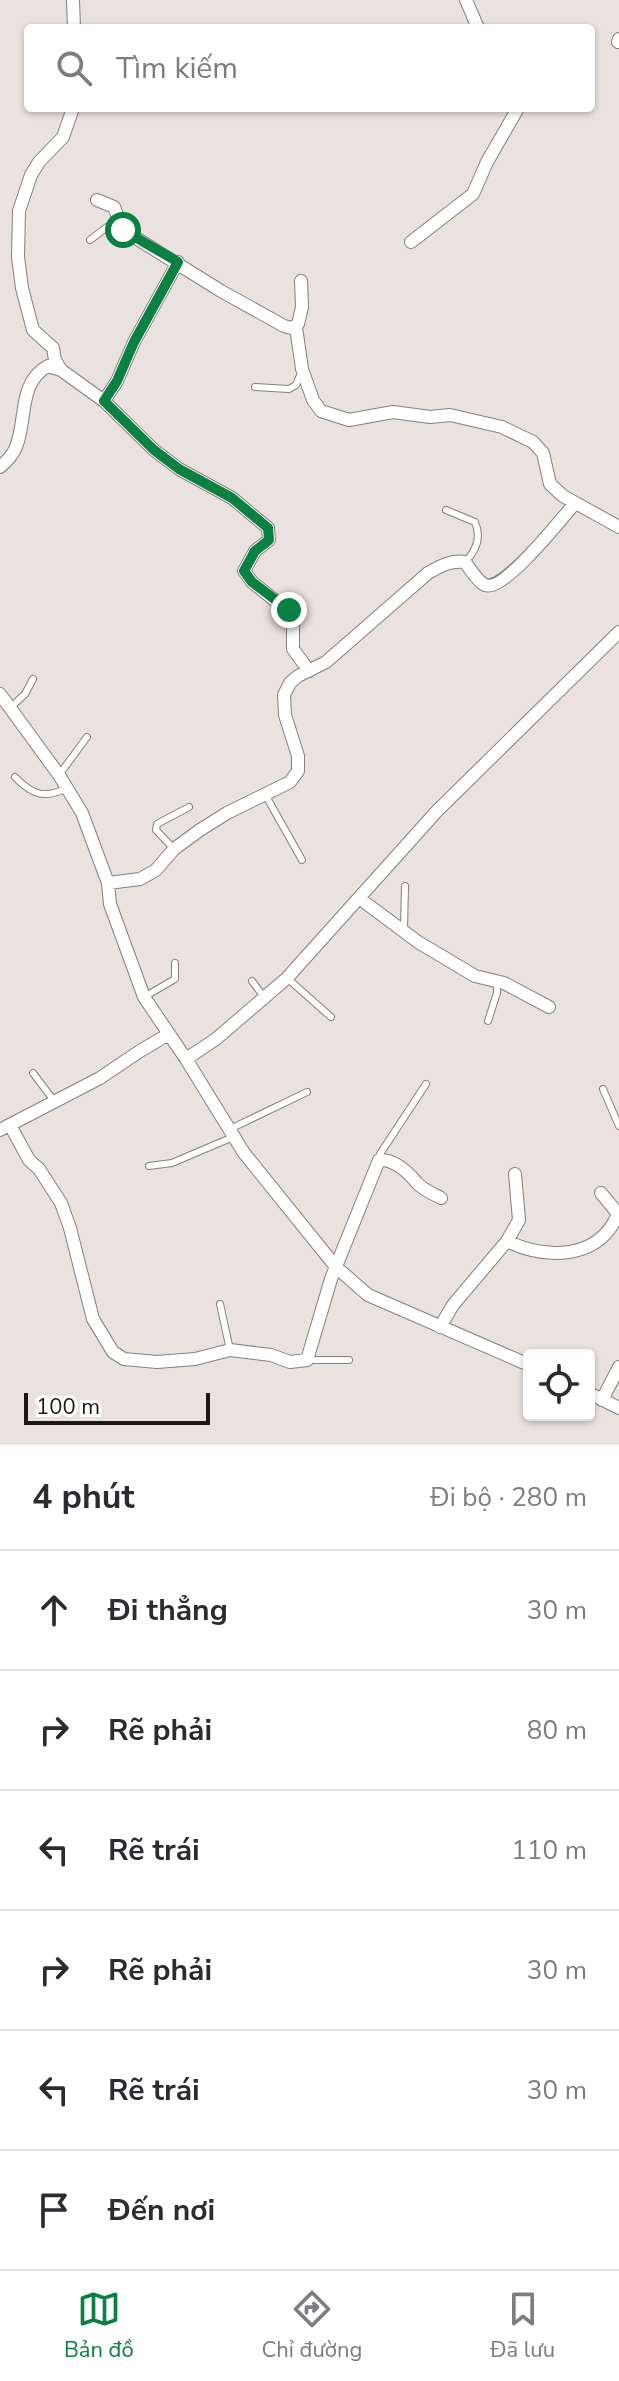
<!DOCTYPE html>
<html lang="vi">
<meta charset="utf-8">
<style>
:root{--surface:#fff;--page:#f2f2f3;--text:#2b2b33;--muted:#7c7c81;--line:#e1e1e2;--accent:#0b8043}
body{margin:0;font-family:"Nunito Sans",sans-serif;background:var(--page);color:var(--text)}
.controls{position:absolute;right:24px;bottom:24px;display:grid;overflow:hidden;border-radius:8px;box-shadow:0 2px 6px #0004}
.controls button{width:72px;height:72px;display:grid;place-items:center;padding:0;border:0;border-bottom:2px solid var(--line);background:var(--surface);color:var(--text);font:40px sans-serif}
.scale{position:absolute;left:24px;bottom:20px;width:186px;box-sizing:border-box;padding-left:8px;border:4px solid #1b1918;border-top:0;font-size:22px;line-height:28px;white-space:nowrap;color:#1b1918;-webkit-text-stroke:6px #fff;paint-order:stroke}
.stop{position:absolute;width:24px;height:24px;margin:-18px;border:6px solid #0b8043;border-radius:50%;background:#fff}
.stop.end{background:#0b8043;border-color:#fff;box-shadow:0 2px 8px #0008}
.list{margin:0;padding:0;list-style:none}
h2{display:flex;justify-content:space-between;align-items:center;height:104px;margin:0;padding:0 32px;font-size:34px}
h2 small{font-size:26px;font-weight:400;color:var(--muted)}
.list li{display:grid;grid-template-columns:52px 1fr auto;gap:24px;align-items:center;box-sizing:border-box;height:120px;padding:0 32px;border-top:2px solid var(--line)}
.list b{display:block;font-size:30px;white-space:nowrap}
.list em{font-size:26px;font-style:normal;color:var(--muted)}
.icon{flex:none;width:44px;height:44px;fill:none;stroke:currentColor;stroke-width:2;stroke-linecap:round;stroke-linejoin:round}
.map{position:relative;flex:none;width:619px;height:1445px;overflow:hidden}
.search{position:absolute;background:var(--surface);box-shadow:0 2px 6px #0004;left:24px;right:24px;top:24px;height:88px;display:flex;align-items:center;gap:20px;box-sizing:border-box;padding:0 28px;border-radius:8px;color:var(--muted);font-size:30px}
.sheet{height:824px;background:var(--surface)}
nav{display:flex;justify-content:space-around;align-items:center;box-sizing:border-box;height:112px;border-top:2px solid var(--line);background:var(--surface);font-size:22px;color:var(--muted)}
nav a{display:grid;justify-items:center;gap:4px}
nav .on{color:var(--accent)}
.map>svg:first-child{display:block}
.lines{fill:none;stroke-linecap:round;stroke-linejoin:round}
.lane-casing{stroke:#867f7c;stroke-width:8}
.street-casing{stroke:#867f7c;stroke-width:14}
.lane{stroke:#fff;stroke-width:6}
.street{stroke:#fff;stroke-width:12}
.route{stroke:#0b8043;stroke-width:10}
</style>
<div class="map">
<svg width="619" height="1445" viewBox="0 0 619 1445">
<rect width="100%" height="100%" fill="#eae2df"/>
<g class="lines">
<defs>
<path id="lane" d="M90 240 107 227 120 225
M255 387 289 389 296 385 301 373
M446 510 475 522C482 538 476 551 465 562
M10 708 25 694 33 679
M59 775 87 737
M15 777C32 795 45 799 67 788
M266 796 302 860
M174 849 156 830 157 824 189 807
M404 929 405 886
M287 978 331 1017
M252 981 264 997
M144 997 175 979V963
M488 1021 497 993V983
M33 1073 55 1102
M603 1089 619 1126
M228 1130 307 1092
M379 1160 380 1154 426 1084
M149 1166 172 1163 233 1137
M220 1304 230 1350
M307 1360H349"/>
<path id="street" d="M73 0 74 28
M466 0 478 28
M618 42 619 39
M73 108 63 137 39 162 31 175 19 211 18 257 22 288 33 330 53 348 55 360 61 370 104 401 154 450 179 469 232 498 268 528 269 540 255 551 244 571 252 582 293 615V649L309 671
M97 200 114 207 123 230 221 291 284 326 292 328 298 324 302 307 301 281
M411 242 473 194 487 162 518 108
M296 327 302 369 313 400 321 411 349 420 393 412 430 417 450 415 502 427 533 442 543 453 550 484 563 496 619 527
M104 401 117 381 134 342 178 262
M0 467C6 462 13 455 16 447 27 420 18 382 48 366L61 370
M0 694 59 775 82 813 108 883 110 904 144 997 186 1059 244 1153 336 1267 368 1295 529 1365
M108 883 140 879 156 870 174 849 200 830 227 813 290 782 298 771V756L285 715 284 695 290 683 298 676 326 662 428 573C440 566 450 560 465 562 470 569 478 582 485 585 503 593 563 517 575 503
M359 898 418 942 475 976 504 983 549 1007
M186 1059 216 1039 287 978 437 811 619 632
M10 1125 29 1160 39 1169 61 1203 70 1228 93 1319 113 1352 124 1359 157 1362 195 1359 230 1350 271 1355 290 1362 307 1360 331 1279 379 1160C395 1159 408 1172 417 1183 423 1190 434 1194 441 1198
M0 1130 100 1078 140 1051 169 1034
M601 1193 619 1215
M507 1241C546 1260 599 1260 618 1214
M440 1327 453 1305 507 1241 519 1220 515 1174
M589 1393 619 1408
M602 1400 619 1367"/>
</defs>
<use href="#lane" class="lane-casing"/>
<use href="#street" class="street-casing"/>
<use href="#lane" class="lane"/>
<use href="#street" class="street"/>
</g>
<g class="lines">
<path class="route" d="M123 230 178 262 134 342 117 381 104 401 154 450 179 469 232 498 268 528 269 540 255 551 244 571 252 582 289 610"/>
</g>
</svg>
<div class="controls">
<button><svg class="icon" aria-label="locate" viewBox="0 0 24 24"><circle cx="12" cy="12" r="6"/><path d="M12 2v4M12 18v4M2 12h4M18 12h4"/></svg></button>
</div>
<div class="scale">100 m</div>
<div class="stop" style="left:123px;top:230px"></div>
<div class="stop end" style="left:289px;top:610px"></div>
<div class="search"><svg class="icon" aria-label="search" viewBox="0 0 24 24"><circle cx="10" cy="10" r="6"/><path d="M15 15l6 6"/></svg>Tìm kiếm</div>
</div>
<section class="sheet">
<h2>4 phút<small>Đi bộ · 280 m</small></h2>
<ul class="list">
<li><svg class="icon" aria-label="ahead" viewBox="0 0 24 24"><path d="M12 20V5M6 11l6-6 6 6"/></svg><div><b>Đi thẳng</b></div><em>30 m</em></li>
<li><svg class="icon" aria-label="right" viewBox="0 0 24 24"><path d="M7 20v-9h11M14 6l5 5-5 5"/></svg><div><b>Rẽ phải</b></div><em>80 m</em></li>
<li><svg class="icon" aria-label="left" viewBox="0 0 24 24"><path d="M17 20v-9H6M10 6l-5 5 5 5"/></svg><div><b>Rẽ trái</b></div><em>110 m</em></li>
<li><svg class="icon" aria-label="right" viewBox="0 0 24 24"><path d="M7 20v-9h11M14 6l5 5-5 5"/></svg><div><b>Rẽ phải</b></div><em>30 m</em></li>
<li><svg class="icon" aria-label="left" viewBox="0 0 24 24"><path d="M17 20v-9H6M10 6l-5 5 5 5"/></svg><div><b>Rẽ trái</b></div><em>30 m</em></li>
<li><svg class="icon" aria-label="arrive" viewBox="0 0 24 24"><path d="M6 21V4h12l-3 4 3 4H6"/></svg><div><b>Đến nơi</b></div></li>
</ul>
</section>
<nav>
<a class="on"><svg class="icon" aria-label="map" viewBox="0 0 24 24"><path d="M3 6l6-2 6 2 6-2v14l-6 2-6-2-6 2zM9 4v14M15 6v14"/></svg>Bản đồ</a>
<a><svg class="icon" aria-label="directions" viewBox="0 0 24 24"><path d="M12 3l9 9-9 9-9-9zM9 14v-3h6M13 9l2 2-2 2"/></svg>Chỉ đường</a>
<a><svg class="icon" aria-label="saved" viewBox="0 0 24 24"><path d="M7 4h10v16l-5-4-5 4z"/></svg>Đã lưu</a>
</nav>
